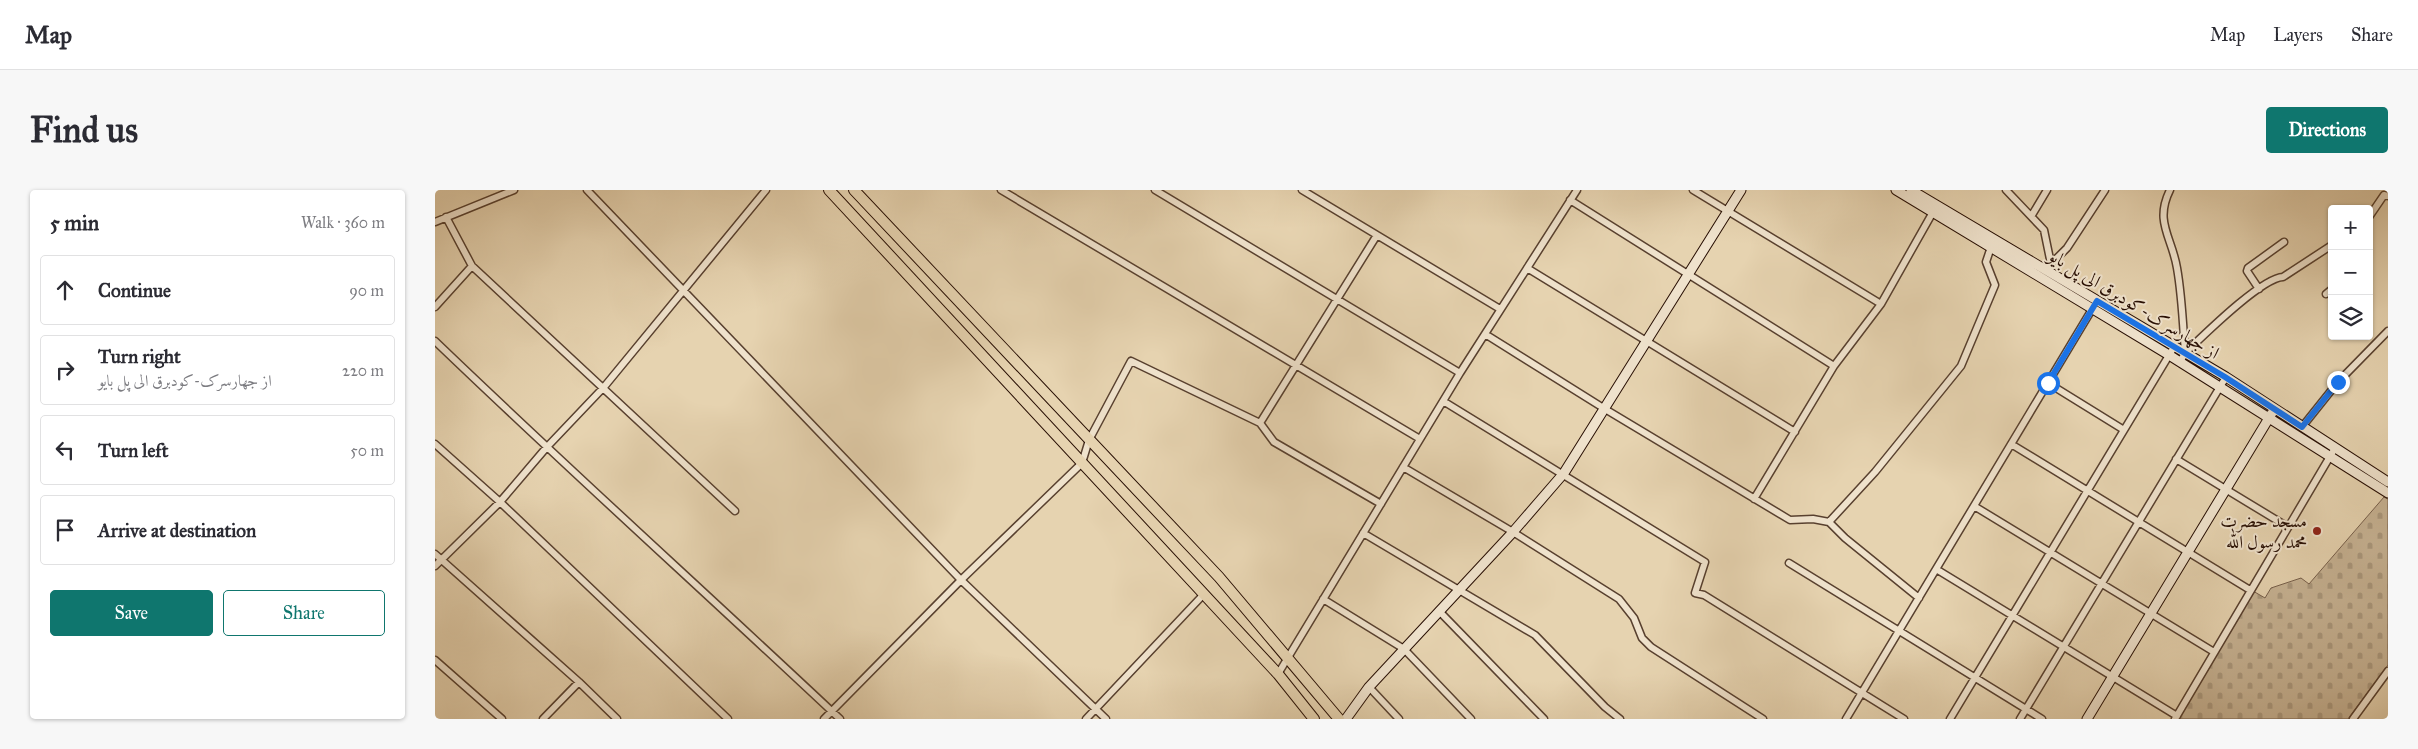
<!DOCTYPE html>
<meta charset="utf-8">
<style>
:root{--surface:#fff;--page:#f7f7f7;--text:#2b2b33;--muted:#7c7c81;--line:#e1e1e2;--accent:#0f766e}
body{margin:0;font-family:"IM FELL Great Primer",Amiri,serif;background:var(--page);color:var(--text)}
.controls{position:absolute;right:15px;top:15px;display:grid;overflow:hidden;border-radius:5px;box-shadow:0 1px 4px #0004}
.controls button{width:45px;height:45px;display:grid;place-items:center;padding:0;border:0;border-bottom:1px solid var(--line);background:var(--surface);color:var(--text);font:25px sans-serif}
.stop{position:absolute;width:15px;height:15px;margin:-11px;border:4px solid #1a73e8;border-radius:50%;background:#fff}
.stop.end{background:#1a73e8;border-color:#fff;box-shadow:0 1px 5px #0008}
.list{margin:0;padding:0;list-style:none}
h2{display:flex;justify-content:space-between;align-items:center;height:65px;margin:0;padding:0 20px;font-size:21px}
h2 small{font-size:16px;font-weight:400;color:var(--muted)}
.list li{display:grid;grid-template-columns:32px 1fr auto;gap:15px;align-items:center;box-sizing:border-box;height:70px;margin:0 10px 10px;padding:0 10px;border:1px solid var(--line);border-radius:5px}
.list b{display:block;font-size:19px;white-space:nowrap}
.list p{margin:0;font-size:16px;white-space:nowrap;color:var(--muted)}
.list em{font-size:16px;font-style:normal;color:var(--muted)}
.actions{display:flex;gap:10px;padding:15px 20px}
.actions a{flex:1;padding:11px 0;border:1px solid var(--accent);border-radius:5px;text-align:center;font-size:18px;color:var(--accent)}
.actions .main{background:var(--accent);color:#fff}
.icon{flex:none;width:28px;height:28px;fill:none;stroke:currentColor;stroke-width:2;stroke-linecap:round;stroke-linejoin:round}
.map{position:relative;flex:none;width:1953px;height:529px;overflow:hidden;border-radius:5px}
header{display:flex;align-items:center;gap:30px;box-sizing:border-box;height:70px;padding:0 25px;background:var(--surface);border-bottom:1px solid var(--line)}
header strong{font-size:24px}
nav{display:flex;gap:28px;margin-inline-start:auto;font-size:18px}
.intro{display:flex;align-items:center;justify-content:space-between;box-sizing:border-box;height:120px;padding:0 30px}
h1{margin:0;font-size:35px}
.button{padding:12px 22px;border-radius:5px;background:var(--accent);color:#fff;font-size:18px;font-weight:700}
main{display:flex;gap:30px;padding:0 30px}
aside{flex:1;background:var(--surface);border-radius:5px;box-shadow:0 1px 4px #0004}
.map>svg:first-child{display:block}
.cemetery{fill:url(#cemetery-stones);stroke:#77604c}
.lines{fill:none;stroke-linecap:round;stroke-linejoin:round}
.street-casing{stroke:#58402f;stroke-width:9}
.secondary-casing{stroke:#280f04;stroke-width:11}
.primary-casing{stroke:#280f04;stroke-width:12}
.street{stroke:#efe2cc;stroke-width:6}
.secondary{stroke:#efe2cc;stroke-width:9}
.primary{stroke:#e6d3b0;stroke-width:10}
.route{stroke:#1a73e8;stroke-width:6}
.poi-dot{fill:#8f2418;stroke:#efe2cc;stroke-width:2}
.labels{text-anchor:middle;stroke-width:4;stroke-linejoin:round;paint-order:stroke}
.street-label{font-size:18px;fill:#280f04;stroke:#efe2cc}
.poi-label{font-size:18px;fill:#280f04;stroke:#efe2cc;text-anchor:end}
</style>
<header>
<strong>Map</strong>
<nav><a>Map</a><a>Layers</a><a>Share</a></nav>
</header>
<div class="intro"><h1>Find us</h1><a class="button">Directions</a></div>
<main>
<aside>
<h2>5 min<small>Walk · 360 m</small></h2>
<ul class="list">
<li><svg class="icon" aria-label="ahead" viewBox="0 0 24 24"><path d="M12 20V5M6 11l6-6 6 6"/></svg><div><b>Continue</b></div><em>90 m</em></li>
<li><svg class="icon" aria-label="right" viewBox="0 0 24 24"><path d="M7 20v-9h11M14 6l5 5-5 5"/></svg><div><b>Turn right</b><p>از جهارسرک-کودبرق الی پل بایو</p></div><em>220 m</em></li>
<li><svg class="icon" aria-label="left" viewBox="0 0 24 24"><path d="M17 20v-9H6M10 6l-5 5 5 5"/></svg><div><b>Turn left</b></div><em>50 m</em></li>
<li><svg class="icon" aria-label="arrive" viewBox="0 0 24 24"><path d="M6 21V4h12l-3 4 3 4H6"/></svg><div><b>Arrive at destination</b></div></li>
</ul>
<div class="actions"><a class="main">Save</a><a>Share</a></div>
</aside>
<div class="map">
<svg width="1953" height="529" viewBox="0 0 1953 529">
<defs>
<pattern id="cemetery-stones" width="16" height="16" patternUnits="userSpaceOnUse" patternTransform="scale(1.25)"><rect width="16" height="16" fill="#c6b293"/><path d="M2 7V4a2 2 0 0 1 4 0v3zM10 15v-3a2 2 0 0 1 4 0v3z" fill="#aa987d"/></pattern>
</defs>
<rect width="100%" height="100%" fill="#e6d3b0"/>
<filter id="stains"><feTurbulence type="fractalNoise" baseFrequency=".004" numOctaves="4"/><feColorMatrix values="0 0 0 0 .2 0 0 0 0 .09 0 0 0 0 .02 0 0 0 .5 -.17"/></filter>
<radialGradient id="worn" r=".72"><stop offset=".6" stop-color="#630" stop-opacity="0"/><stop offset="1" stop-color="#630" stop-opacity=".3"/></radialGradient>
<path class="cemetery" d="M1949 307 1953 309V475L1913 529H1742L1818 401 1830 408 1836 398 1866 388 1874 394Z"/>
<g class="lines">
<defs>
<path id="street" d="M152 0 526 390 671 529
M566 0 985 249
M720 0 1025 183
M867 0 1065 119
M1258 0 1446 114
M1571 0 1609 40 1616 74
M1735 0C1719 32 1737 47 1742 78 1747 106 1748 135 1750 163L1745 172
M1135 10 1399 176
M1597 25 1612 0
M11 27 37 76 300 321
M1934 27 1949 5 1953 6
M0 32 79 0
M1092 78 1360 242
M1610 80 1632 58 1670 0
M1824 99 1812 81 1813 78 1849 52
M1891 104 1897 99
M0 117 37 76
M1050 144 1170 219 1355 330 1378 329 1394 332 1410 348 1484 408
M0 151C133 279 270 402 405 529
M1750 163C1768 146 1826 88 1848 87L1897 55
M1613 193 1689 240
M1008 211 1270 372 1260 403 1269 405 1469 529
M825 233 942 45
M1867 237 1903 192 1953 141
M0 254 65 312 293 529
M1576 254 1815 400
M1741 269 1853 337
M968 277 1078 342 1184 409 1199 428 1207 448 1216 457 1328 529
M1319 309 1399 176 1446 114 1498 22
M1539 316 1779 462
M1394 332 1440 282 1526 176 1560 95 1551 72 1556 57
M928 343 1100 445 1170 517 1185 529
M0 364 144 492 182 529
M1354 373 1607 529
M0 376 65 312 111 258 169 197 331 0
M1501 379 1742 526
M888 409 969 459 1036 529
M1004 421 1109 529
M0 470 67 529
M843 484 1025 183 1142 0
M934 497 964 529
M108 529 144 492
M389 529 526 390 647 273 654 250 696 171 825 233 839 252 946 314
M651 529 769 404
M1411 529 1659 116
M1515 529 1739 157
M1585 529 1791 187
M1740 529 1900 258
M1918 529 1953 481"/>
<path id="secondary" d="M1461 0 1734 165 1953 303
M1476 0 1791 187 1953 292
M911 529 934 497 1078 342 1129 283 1306 0
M1652 529 1837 223"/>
<path id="primary" d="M394 0 843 484 879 529
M419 0 784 387 904 529"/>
</defs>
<use href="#street" class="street-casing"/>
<use href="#secondary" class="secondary-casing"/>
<use href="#primary" class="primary-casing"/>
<use href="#street" class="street"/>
<use href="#secondary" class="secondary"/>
<use href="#primary" class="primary"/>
</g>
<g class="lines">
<path class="route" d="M1613 193 1662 111 1790 187 1867 237 1903 192"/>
</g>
<circle class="poi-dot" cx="1882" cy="341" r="5"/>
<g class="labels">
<g class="street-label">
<text transform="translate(1699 114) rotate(31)" y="6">از جهارسرک-کودبرق الی پل بایو</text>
</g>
<g class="poi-label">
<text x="1872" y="337">مسجد حضرت<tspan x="1872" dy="21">محمد رسول الله</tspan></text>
</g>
</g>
<rect width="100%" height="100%" filter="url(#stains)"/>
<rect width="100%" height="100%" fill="url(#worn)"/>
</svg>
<div class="controls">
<button>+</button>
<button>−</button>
<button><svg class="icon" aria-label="layers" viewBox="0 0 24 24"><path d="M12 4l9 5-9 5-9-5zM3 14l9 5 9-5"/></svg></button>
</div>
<div class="stop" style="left:1613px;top:193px"></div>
<div class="stop end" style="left:1903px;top:192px"></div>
</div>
</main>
